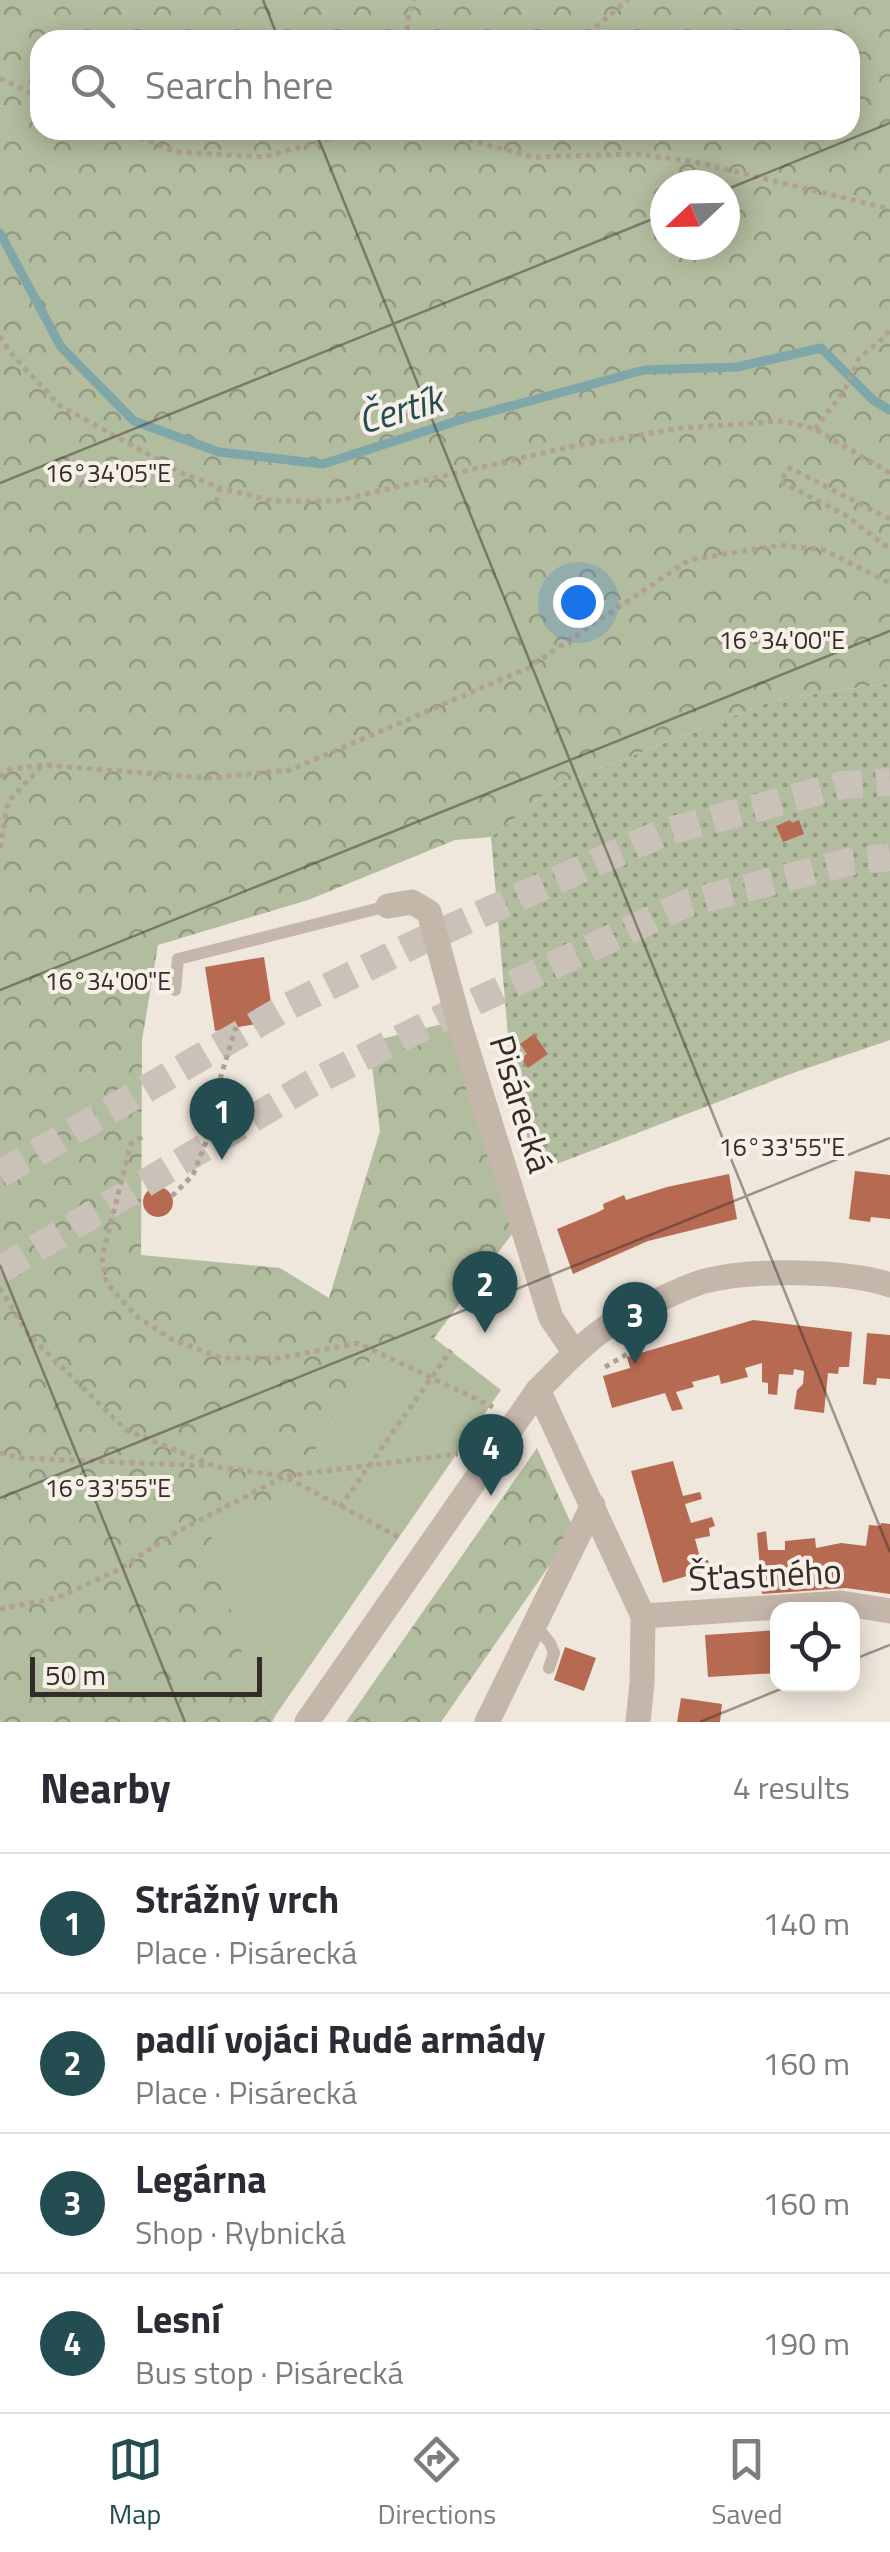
<!DOCTYPE html>
<meta charset="utf-8">
<style>
:root{--surface:#fff;--page:#f7f7f7;--text:#2b2b33;--muted:#7c7c81;--line:#e1e1e2;--accent:#234d50}
body{margin:0;font-family:"Titillium Web",sans-serif;background:var(--page);color:var(--text)}
.controls{position:absolute;right:30px;bottom:30px;display:grid;overflow:hidden;border-radius:20px;box-shadow:0 5px 25px #0003}
.controls button{width:90px;height:90px;display:grid;place-items:center;padding:0;border:0;border-bottom:2px solid var(--line);background:var(--surface);color:var(--text);font:50px sans-serif}
.compass{position:absolute;left:650px;top:170px;width:90px;height:90px;border-radius:50%;background:var(--surface);box-shadow:0 5px 25px #0003;rotate:248deg}
.scale{position:absolute;left:30px;bottom:25px;width:232px;box-sizing:border-box;padding-left:10px;border:5px solid #342c28;border-top:0;font-size:28px;line-height:35px;white-space:nowrap;color:#342c28;-webkit-text-stroke:8px #f7f0e8;paint-order:stroke}
.you{position:absolute;left:578px;top:602px;width:35px;height:35px;margin:-25px;border:8px solid #fff;border-radius:50%;background:#1a73e8;box-shadow:0 0 0 15px #1a73e833}
.badge{display:grid;place-items:center;width:65px;height:65px;border-radius:50%;background:var(--accent);color:#fff;font-size:32px;font-weight:700}
.pin{position:absolute;translate:-50% -82px;filter:drop-shadow(0 2px 5px #0008)}
.pin::after{content:'';position:absolute;top:52px;width:35px;height:30px;background:inherit;clip-path:polygon(0 0,100% 0,50% 100%)}
.list{margin:0;padding:0;list-style:none}
h2{display:flex;justify-content:space-between;align-items:center;height:130px;margin:0;padding:0 40px;font-size:42px}
h2 small{font-size:32px;font-weight:400;color:var(--muted)}
.list li{display:grid;grid-template-columns:65px 1fr auto;gap:30px;align-items:center;box-sizing:border-box;height:140px;padding:0 40px;border-top:2px solid var(--line)}
.list b{display:block;font-size:38px;white-space:nowrap}
.list p{margin:0;font-size:32px;white-space:nowrap;color:var(--muted)}
.list em{font-size:32px;font-style:normal;color:var(--muted)}
.icon{flex:none;width:55px;height:55px;fill:none;stroke:currentColor;stroke-width:2;stroke-linecap:round;stroke-linejoin:round}
.map{position:relative;flex:none;width:890px;height:1722px;overflow:hidden}
.search{position:absolute;background:var(--surface);box-shadow:0 5px 25px #0003;left:30px;right:30px;top:30px;height:110px;display:flex;align-items:center;gap:25px;box-sizing:border-box;padding:0 35px;border-radius:30px;color:var(--muted);font-size:38px}
.sheet{height:690px;background:var(--surface)}
nav{display:flex;justify-content:space-around;align-items:center;box-sizing:border-box;height:140px;border-top:2px solid var(--line);background:var(--surface);font-size:28px;color:var(--muted)}
nav a{display:grid;justify-items:center;gap:5px}
nav .on{color:var(--accent)}
.map>svg:first-child{display:block}
.grass{fill:url(#grass-dots)}
.forest{fill:url(#forest-crowns);fill-rule:evenodd}
.park{fill:#b2bc9e}
.lines{fill:none;stroke-linecap:round;stroke-linejoin:round}
.stream{stroke:#7fa6a8;stroke-width:9}
.building{fill:#b76a52}
.trunk-tunnel{stroke:#cac1b8;stroke-width:28;stroke-dasharray:28 14;stroke-linecap:butt}
.path{stroke:#b1a094;stroke-width:5;stroke-dasharray:5 5;stroke-linecap:butt}
.service{stroke:#c5b6aa;stroke-width:12}
.minor{stroke:#c5b6aa;stroke-width:25}
.tertiary{stroke:#c5b6aa;stroke-width:25}
.ticks{fill:none;stroke:#342c28;stroke-width:2.5;stroke-opacity:0.45}
.labels{text-anchor:middle;stroke-width:8;stroke-linejoin:round;paint-order:stroke}
.street-label{font-size:35px;fill:#342c28;stroke:#f7f0e8}
.water-label{font-size:38px;font-style:italic;fill:#234d50;stroke:#f7f0e8}
.ticks-label{font-size:25px;text-anchor:middle;fill:#342c28;stroke:#f7f0e8;stroke-width:8;stroke-linejoin:round;paint-order:stroke}
</style>
<div class="map">
<svg width="890" height="1722" viewBox="0 0 890 1722">
<defs>
<pattern id="grass-dots" width="8" height="8" patternUnits="userSpaceOnUse" patternTransform="scale(2.5)"><rect width="8" height="8" fill="#b2bc9e"/><path d="M2 2h.1M6 6h.1" fill="none" stroke="#929981" stroke-width="1.8" stroke-linecap="round"/></pattern>
<pattern id="forest-crowns" width="20" height="18" patternUnits="userSpaceOnUse" patternTransform="scale(2.5)"><rect width="20" height="18" fill="#b2bc9e"/><path d="M2 6a3 3 0 1 1 6 0M12 15a3 3 0 1 1 6 0" fill="none" stroke="#929981"/></pattern>
</defs>
<rect width="100%" height="100%" fill="#efe6dc"/>
<path class="grass" d="M890 683V1040L793 1073 536 1172 511 1071 491 837 555 786 777 699Z"/>
<path class="forest" d="M0 0H890V683L777 699 555 786 491 837 455 840 308 900 158 945 142 1040 141 1255 280 1268 329 1298 380 1131 369 1042 451 1022 512 1234 434 1338H384L313 1454 284 1496 250 1685 275 1716 272 1722H0ZM40 40H850V130H40ZM665 185H725V245H665Z
M537 1448 574 1530 441 1722H346Z"/>
<path class="park" d="M384 1338H434L501 1390 275 1716 250 1685 206 1516 284 1496 313 1454Z"/>
<g class="lines">
<path class="stream" d="M0 233 61 347 134 421 219 452 323 464 463 419 644 370 737 367 821 348 873 400 890 410"/>
</g>
<path class="building" d="M790 820 792 823 799 820 804 834 783 842 776 826Z
M264 957 274 1021 215 1031 205 967Z
M534 1034 548 1054 528 1068 521 1058 527 1054 520 1044Z
M855 1171 890 1175V1219L871 1217 870 1222 849 1219Z
M729 1174 737 1219 648 1241 573 1274 557 1229 596 1213 604 1209 603 1204 624 1195 626 1200 667 1187Z
M143 1202a15 15 0 1 1 30 0a15 15 0 1 1-30 0Z
M753 1320 852 1332 849 1367H839L838 1374 828 1373 824 1413 794 1409 797 1390 803 1384 804 1371 794 1369 793 1375 779 1374 777 1395 768 1394V1383L762 1382V1363L745 1368 748 1377 721 1384 719 1375 692 1382 694 1387 676 1392 683 1409 672 1411 665 1393 612 1408 603 1376 630 1368 627 1357Z
M867 1333 890 1335V1379L877 1378 876 1385 863 1384Z
M673 1461 683 1496 700 1492 702 1499 685 1504 691 1523 712 1517 715 1526 709 1528 710 1536 695 1539 701 1561 708 1560 709 1565 703 1566 704 1571 663 1583 631 1471Z
M881 1523 890 1524V1594L846 1588 762 1594 757 1533 766 1531 768 1550H785V1541L815 1538 816 1548 841 1543 866 1546 869 1525 880 1526Z
M778 1630V1673L708 1677 705 1635Z
M565 1647 596 1658 584 1691 554 1680Z
M681 1698 722 1704 720 1722H677Z"/>
<g class="lines">
<path class="trunk-tunnel" d="M0 1174 285 1008 421 941 662 833 843 785 890 782
M0 1270 312 1083 455 1011 687 903 849 862 890 857"/>
<path class="path" d="M408 40 407 22 414 0
M580 40 628 0
M0 78 40 98
M121 130 176 152 264 157 362 130
M451 130 462 138 533 157 637 154 696 162 890 209
M0 336 10 352 59 405 180 472 220 488 273 501H336L568 447 682 428 784 421 815 429 890 473
M815 429 844 391 859 358 886 336 890 327
M216 502 220 488
M890 519 790 468 780 481 845 515 890 549
M0 777 11 769 43 765 208 778 290 770 528 668 689 560 780 545 824 550 890 583
M0 848 8 802 41 767
M142 1137 131 1144 102 1257 106 1282 135 1315 169 1338 221 1358H280L358 1343 493 1407
M172 1196 193 1175 211 1129 221 1076 236 1027
M0 1288 28 1334 126 1430 217 1467 285 1476 458 1454
M605 1367 629 1353 631 1356
M0 1453 21 1458 209 1466
M288 1478 402 1539
M340 1507 451 1350
M0 1609 57 1598 118 1570 175 1533 283 1477"/>
<path class="service" d="M175 990 178 959 388 906
M535 1625 550 1643 554 1653 549 1668"/>
<path class="minor" d="M388 906 412 902 429 912 460 1026 551 1318 575 1353
M538 1390 643 1616 642 1683 638 1722
M643 1616 841 1603 890 1611
M487 1722 593 1505"/>
<path class="tertiary" d="M307 1722 538 1390C560 1368 581 1345 607 1327 623 1316 686 1286 705 1281 750 1269 847 1270 890 1285"/>
</g>
<path class="ticks" d="M263 0 279 40M315 130 890 1552M725 190 890 123M0 483 665 214M0 990 890 631M0 1265 185 1722M0 1498 890 1138M852 1660 890 1645M700 1722 793 1684"/>
<g class="labels">
<g class="street-label">
<text transform="translate(521 1104) rotate(73)" y="12">Pisárecká</text>
<text transform="translate(765 1575) rotate(-3)" y="12">Šťastného</text>
</g>
<g class="water-label">
<text transform="translate(400 410) rotate(-16)" y="13">Čertík</text>
</g>
</g>
<g class="ticks-label">
<text x="108" y="482">16°34'05"E</text>
<text x="782" y="649">16°34'00"E</text>
<text x="108" y="990">16°34'00"E</text>
<text x="782" y="1156">16°33'55"E</text>
<text x="108" y="1497">16°33'55"E</text>
</g>
</svg>
<div class="controls">
<button><svg class="icon" aria-label="locate" viewBox="0 0 24 24"><circle cx="12" cy="12" r="6"/><path d="M12 2v4M12 18v4M2 12h4M18 12h4"/></svg></button>
</div>
<svg class="compass" viewBox="-18 -18 36 36"><path d="M0-13l5 13h-10z" fill="#e53935"/><path d="M0 13l5-13h-10z" fill="#7c7c81"/></svg>
<div class="scale">50 m</div>
<div class="you"></div>
<div class="pin badge" style="left:222px;top:1160px">1</div>
<div class="pin badge" style="left:485px;top:1333px">2</div>
<div class="pin badge" style="left:635px;top:1364px">3</div>
<div class="pin badge" style="left:491px;top:1496px">4</div>
<div class="search"><svg class="icon" aria-label="search" viewBox="0 0 24 24"><circle cx="10" cy="10" r="6"/><path d="M15 15l6 6"/></svg>Search here</div>
</div>
<section class="sheet">
<h2>Nearby<small>4 results</small></h2>
<ul class="list">
<li><span class="badge">1</span><div><b>Strážný vrch</b><p>Place · Pisárecká</p></div><em>140 m</em></li>
<li><span class="badge">2</span><div><b>padlí vojáci Rudé armády</b><p>Place · Pisárecká</p></div><em>160 m</em></li>
<li><span class="badge">3</span><div><b>Legárna</b><p>Shop · Rybnická</p></div><em>160 m</em></li>
<li><span class="badge">4</span><div><b>Lesní</b><p>Bus stop · Pisárecká</p></div><em>190 m</em></li>
</ul>
</section>
<nav>
<a class="on"><svg class="icon" aria-label="map" viewBox="0 0 24 24"><path d="M3 6l6-2 6 2 6-2v14l-6 2-6-2-6 2zM9 4v14M15 6v14"/></svg>Map</a>
<a><svg class="icon" aria-label="directions" viewBox="0 0 24 24"><path d="M12 3l9 9-9 9-9-9zM9 14v-3h6M13 9l2 2-2 2"/></svg>Directions</a>
<a><svg class="icon" aria-label="saved" viewBox="0 0 24 24"><path d="M7 4h10v16l-5-4-5 4z"/></svg>Saved</a>
</nav>
